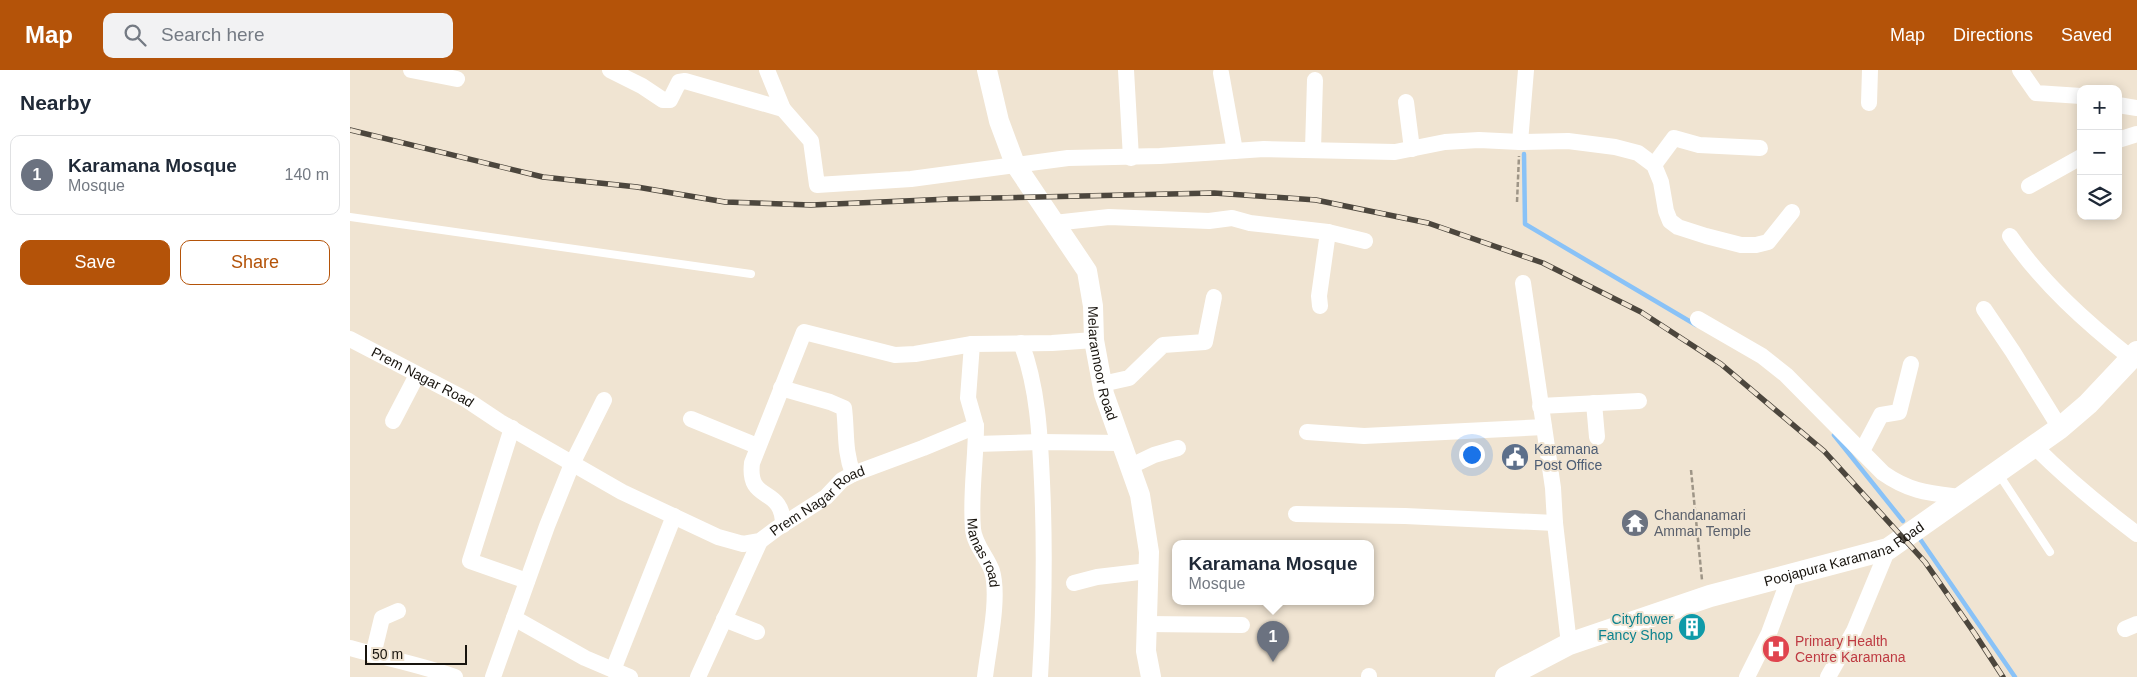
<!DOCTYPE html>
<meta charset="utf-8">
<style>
:root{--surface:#fff;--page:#f2f2f3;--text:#1f2937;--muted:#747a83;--line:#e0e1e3;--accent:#b45309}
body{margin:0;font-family:Arial,sans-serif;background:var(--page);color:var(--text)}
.controls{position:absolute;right:15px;top:15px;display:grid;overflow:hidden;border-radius:10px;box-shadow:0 2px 12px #0003}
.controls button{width:45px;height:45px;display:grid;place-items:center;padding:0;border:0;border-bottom:1px solid var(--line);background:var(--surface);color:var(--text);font:25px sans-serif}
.scale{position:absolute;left:15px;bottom:12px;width:102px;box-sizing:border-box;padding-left:5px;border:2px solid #18140e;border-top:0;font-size:14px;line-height:18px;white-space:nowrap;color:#18140e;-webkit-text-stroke:4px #f0e4d2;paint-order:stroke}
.you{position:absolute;left:1121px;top:384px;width:18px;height:18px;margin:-12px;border:4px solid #fff;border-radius:50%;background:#1a73e8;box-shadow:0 0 0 8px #1a73e833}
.badge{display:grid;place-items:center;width:32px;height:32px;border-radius:50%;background:var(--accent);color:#fff;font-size:16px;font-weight:700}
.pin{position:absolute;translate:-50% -41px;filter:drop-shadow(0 1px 2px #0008)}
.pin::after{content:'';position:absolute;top:26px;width:18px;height:15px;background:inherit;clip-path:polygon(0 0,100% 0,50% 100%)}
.popup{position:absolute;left:822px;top:470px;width:202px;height:65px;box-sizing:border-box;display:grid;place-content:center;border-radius:10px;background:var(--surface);filter:drop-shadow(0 1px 4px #0005);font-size:16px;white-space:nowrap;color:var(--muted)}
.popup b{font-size:19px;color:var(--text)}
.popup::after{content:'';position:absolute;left:50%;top:100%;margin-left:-10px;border:10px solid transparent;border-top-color:var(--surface)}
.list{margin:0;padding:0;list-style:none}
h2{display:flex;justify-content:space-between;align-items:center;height:65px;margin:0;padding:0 20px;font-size:21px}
h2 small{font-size:16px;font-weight:400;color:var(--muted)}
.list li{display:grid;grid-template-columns:32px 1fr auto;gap:15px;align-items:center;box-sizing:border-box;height:80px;margin:0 10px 10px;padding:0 10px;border:1px solid var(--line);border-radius:10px}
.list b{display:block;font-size:19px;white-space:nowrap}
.list p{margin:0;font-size:16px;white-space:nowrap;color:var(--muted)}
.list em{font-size:16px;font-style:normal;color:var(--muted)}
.actions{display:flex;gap:10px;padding:15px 20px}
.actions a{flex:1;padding:11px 0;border:1px solid var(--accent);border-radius:10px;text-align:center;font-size:18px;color:var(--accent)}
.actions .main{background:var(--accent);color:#fff}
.icon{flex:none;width:28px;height:28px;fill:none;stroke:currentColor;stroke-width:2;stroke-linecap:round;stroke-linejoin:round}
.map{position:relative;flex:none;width:1787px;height:607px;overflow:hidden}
header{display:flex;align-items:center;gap:30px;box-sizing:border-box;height:70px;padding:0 25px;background:var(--accent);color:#fff}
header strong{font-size:24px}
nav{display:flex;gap:28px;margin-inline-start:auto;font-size:18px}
.search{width:350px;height:45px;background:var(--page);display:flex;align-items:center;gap:12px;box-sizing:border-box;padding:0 18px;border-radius:10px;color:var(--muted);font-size:19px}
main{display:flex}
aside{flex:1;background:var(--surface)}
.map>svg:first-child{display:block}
.built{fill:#e7d7bf}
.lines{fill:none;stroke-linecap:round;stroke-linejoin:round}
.stream{stroke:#89c2f7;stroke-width:4.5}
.path{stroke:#9e9587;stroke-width:2.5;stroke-dasharray:5 2.5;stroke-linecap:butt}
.service{stroke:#fff;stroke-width:8}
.minor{stroke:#fff;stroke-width:16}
.tertiary{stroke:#fff;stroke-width:20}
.secondary{stroke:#fff;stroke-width:22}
.rail-casing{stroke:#4c463d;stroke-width:5.5}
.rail{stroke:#f0e4d2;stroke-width:4;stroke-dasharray:11;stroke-linecap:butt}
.labels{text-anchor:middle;stroke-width:4;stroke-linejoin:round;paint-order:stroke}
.street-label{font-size:14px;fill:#18140e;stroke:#f0e4d2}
.service-label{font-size:14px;fill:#4e5e75;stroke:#f0e4d2;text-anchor:start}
.worship-label{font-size:14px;fill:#5b616d;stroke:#f0e4d2;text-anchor:start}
.culture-label{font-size:14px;fill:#0d838f;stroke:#f0e4d2;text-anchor:end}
.health-label{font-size:14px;fill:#be3a42;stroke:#f0e4d2;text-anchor:start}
</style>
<header>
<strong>Map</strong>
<div class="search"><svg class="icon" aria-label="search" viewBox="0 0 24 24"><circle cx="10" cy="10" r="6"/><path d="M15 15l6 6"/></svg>Search here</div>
<nav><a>Map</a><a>Directions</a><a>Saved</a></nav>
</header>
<main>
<aside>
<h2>Nearby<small></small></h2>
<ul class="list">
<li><span class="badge" style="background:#6b7280">1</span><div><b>Karamana Mosque</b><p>Mosque</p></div><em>140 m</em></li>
</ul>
<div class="actions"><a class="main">Save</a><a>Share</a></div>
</aside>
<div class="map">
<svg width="1787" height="607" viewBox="0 0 1787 607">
<rect width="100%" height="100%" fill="#f0e4d2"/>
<path class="built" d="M1421 570 1437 578 1432 590 1414 581Z"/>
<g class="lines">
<path class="stream" d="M1174 84 1175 154 1346 255
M1484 365 1553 451
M1570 469 1665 607"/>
<path class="path" d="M1167 132 1169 86
M1341 400 1352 510"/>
<path class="service" d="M0 147 401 204
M1648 403 1700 482"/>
<g class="minor">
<path d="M61 0 107 9"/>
<path d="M260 0 292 16 313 30H320L329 12 335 11 433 39"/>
<path d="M417 0 433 39 461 71 467 115 561 109 718 88 810 86 914 79 1045 82 1095 72 1129 70 1170 72 1218 71 1265 77 1288 83 1304 95 1311 112 1316 141 1320 151 1328 157 1356 166 1391 175H1406L1418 172 1442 142"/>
<path d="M776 0 781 88"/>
<path d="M1670 0 1686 23 1731 26"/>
<path d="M871 3 885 81"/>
<path d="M1056 32 1062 79"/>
<path d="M1519 33 1520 0"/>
<path d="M1768 35 1787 38"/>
<path d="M1768 70 1787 64"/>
<path d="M1170 72 1176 0"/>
<path d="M963 79 965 10"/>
<path d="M1304 95 1324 68 1349 75 1410 78"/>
<path d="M1679 116 1731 87"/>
<path d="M704 153 759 147 859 151 882 148 900 153 978 162 1015 171"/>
<path d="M1660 166C1692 213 1737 253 1781 288"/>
<path d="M1173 213 1203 418 1205 453 1219 574"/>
<path d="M970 236 969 226 978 162"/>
<path d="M1634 239 1663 282 1710 358"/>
<path d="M1348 249 1412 286 1436 305 1533 403C1560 422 1579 423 1611 427"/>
<path id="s1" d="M0 269 117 330 150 352 272 422 368 467 393 474 410 471 426 459 476 427 492 410 503 404 573 378 626 356 618 328 622 274 702 273 744 270"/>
<path d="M671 273C688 317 690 366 692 412 695 477 694 542 690 607"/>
<path d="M752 314 779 308 813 275 855 272 864 227"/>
<path d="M431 318 480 332 494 338C497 362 494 380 503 404"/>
<path d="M254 330 222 394 197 456 164 548 235 588 280 607"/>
<path d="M1244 333 1247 367"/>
<path d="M1190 336 1289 331"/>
<path d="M341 349 407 376"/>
<path d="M43 351 67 305"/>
<path id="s2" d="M626 356C626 391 620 425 623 459 624 474 637 487 642 501 650 528 638 579 635 607"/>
<path d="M162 358 120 491 177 511"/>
<path d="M957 362 1014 366 1194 357"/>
<path d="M626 374 691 372 771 373"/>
<path d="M1684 376C1716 408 1751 437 1787 464"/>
<path d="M1512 381 1531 345 1549 342 1561 294"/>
<path d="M781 396 804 385 828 378"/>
<path d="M946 444 1055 446 1205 453"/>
<path d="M433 455C433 415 397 434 402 393L454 262 545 285 565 284 622 274"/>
<path d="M724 513 747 507 798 501"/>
<path d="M374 549 407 562"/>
<path d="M797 554 892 555"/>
<path d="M1775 559 1787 554"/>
<path d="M0 578C35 588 71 595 105 607"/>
<path d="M23 585 32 548 48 541"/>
<path d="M263 600 324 446"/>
<path d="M1019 606V607"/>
<path d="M143 607 164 548"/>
<path d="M348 607 410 471"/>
<path d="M1397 607 1419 563 1440 506"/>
<path d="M1478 607 1504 561 1538 479"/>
</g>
<path class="tertiary" id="s3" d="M637 0 649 51 665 94 737 201 743 236 744 270 754 324 790 425 799 482 796 581 801 607"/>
<path class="secondary" id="s4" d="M1156 607 1219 574 1360 526 1538 479 1710 358 1738 334 1787 282"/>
<defs>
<path id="rail" d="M0 60 193 107 287 117 375 132 461 135 600 129 864 123 966 130 1078 153 1193 193 1291 242 1371 294 1474 381 1575 492 1625 564 1653 607"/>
</defs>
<use href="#rail" class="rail-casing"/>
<use href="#rail" class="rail"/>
</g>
<defs>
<symbol id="civic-disc" viewBox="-11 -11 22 22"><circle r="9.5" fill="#5c6f8a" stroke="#f0e4d2"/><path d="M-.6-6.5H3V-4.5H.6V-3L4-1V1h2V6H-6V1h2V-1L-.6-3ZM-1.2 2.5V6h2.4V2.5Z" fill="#fff"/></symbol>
<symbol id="temple-disc" viewBox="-11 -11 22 22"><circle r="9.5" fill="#6b7280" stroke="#f0e4d2"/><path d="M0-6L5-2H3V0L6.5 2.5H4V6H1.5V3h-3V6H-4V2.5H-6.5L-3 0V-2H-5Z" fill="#fff"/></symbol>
<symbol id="building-disc" viewBox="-11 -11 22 22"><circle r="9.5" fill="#0f9aa8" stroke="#f0e4d2"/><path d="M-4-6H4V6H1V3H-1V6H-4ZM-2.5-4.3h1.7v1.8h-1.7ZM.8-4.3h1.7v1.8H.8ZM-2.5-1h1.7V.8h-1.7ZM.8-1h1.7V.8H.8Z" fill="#fff"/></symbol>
<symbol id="hospital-disc" viewBox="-11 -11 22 22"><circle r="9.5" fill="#e0444e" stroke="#f0e4d2"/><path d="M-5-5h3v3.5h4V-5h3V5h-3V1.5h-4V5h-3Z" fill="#fff"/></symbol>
</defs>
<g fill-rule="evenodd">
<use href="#civic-disc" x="1149" y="371" width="32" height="32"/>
<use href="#temple-disc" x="1269" y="437" width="32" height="32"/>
<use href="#building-disc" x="1326" y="541" width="32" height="32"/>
<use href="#hospital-disc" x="1410" y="563" width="32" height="32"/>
</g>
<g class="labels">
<g class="street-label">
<text dy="5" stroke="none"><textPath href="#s3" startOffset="321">Melarannoor Road</textPath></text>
<text dy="5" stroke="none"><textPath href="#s1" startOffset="82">Prem Nagar Road</textPath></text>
<text dy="5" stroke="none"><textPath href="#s1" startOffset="532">Prem Nagar Road</textPath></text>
<text dy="5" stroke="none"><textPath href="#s2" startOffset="129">Manas road</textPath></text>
<text dy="5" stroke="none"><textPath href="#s4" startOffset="361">Poojapura Karamana Road</textPath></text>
</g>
<g class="service-label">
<text x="1184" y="384">Karamana<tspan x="1184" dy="16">Post Office</tspan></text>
</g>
<g class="worship-label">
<text x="1304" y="450">Chandanamari<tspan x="1304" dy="16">Amman Temple</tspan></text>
</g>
<g class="culture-label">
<text x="1323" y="554">Cityflower<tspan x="1323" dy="16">Fancy Shop</tspan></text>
</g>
<g class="health-label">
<text x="1445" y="576">Primary Health<tspan x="1445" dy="16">Centre Karamana</tspan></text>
</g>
</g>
</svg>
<div class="controls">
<button>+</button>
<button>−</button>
<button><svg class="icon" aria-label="layers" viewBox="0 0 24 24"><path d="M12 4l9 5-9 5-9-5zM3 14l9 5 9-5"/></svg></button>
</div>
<div class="scale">50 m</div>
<div class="you"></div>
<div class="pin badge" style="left:923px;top:592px;background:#6b7280">1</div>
<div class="popup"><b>Karamana Mosque</b>Mosque</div>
</div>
</main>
